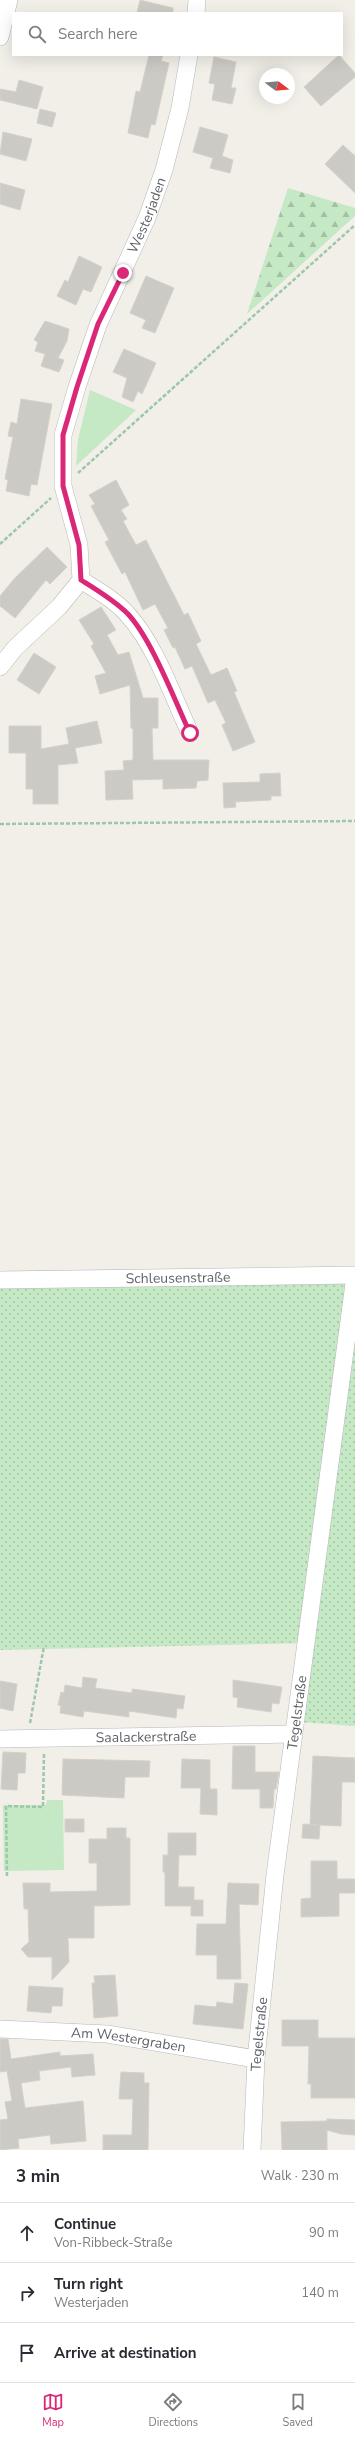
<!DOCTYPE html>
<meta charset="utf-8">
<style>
:root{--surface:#fff;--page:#f2f2f3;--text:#2b2b33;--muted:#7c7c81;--line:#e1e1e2;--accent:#db2777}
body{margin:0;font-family:"Nunito Sans",sans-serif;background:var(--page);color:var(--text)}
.compass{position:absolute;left:259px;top:68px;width:36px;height:36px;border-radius:50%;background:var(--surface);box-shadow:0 4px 16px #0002;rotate:106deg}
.stop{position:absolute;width:12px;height:12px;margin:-9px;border:3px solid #db2777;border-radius:50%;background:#fff}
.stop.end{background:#db2777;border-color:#fff;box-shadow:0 1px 4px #0008}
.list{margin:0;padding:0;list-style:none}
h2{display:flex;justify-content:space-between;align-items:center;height:52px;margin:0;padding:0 16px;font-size:17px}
h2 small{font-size:13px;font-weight:400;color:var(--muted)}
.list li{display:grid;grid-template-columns:26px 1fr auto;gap:12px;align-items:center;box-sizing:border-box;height:60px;padding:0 16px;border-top:1px solid var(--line)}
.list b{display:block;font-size:15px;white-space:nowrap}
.list p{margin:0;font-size:13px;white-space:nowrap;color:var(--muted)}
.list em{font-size:13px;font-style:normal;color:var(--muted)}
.icon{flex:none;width:22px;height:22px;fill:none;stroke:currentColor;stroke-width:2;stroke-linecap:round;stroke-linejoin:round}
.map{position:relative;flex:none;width:355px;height:2150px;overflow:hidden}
.search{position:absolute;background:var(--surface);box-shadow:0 4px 16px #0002;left:12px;right:12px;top:12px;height:44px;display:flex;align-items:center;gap:10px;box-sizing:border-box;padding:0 14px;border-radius:0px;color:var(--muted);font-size:15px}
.sheet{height:232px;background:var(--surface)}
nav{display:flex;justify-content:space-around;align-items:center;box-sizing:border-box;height:56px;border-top:1px solid var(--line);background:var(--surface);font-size:11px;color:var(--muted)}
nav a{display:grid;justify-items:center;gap:2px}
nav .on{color:var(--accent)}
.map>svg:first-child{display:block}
.grass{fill:url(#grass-dots)}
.forest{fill:url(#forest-firs)}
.green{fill:#c5e8c5}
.building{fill:#cccac5;stroke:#d6d1c6}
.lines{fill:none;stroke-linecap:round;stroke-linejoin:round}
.minor-casing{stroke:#b5b8bc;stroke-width:18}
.path{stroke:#9cc7a9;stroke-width:2.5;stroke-dasharray:4 2;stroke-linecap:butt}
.minor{stroke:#fff;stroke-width:17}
.route{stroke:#db2777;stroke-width:5}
.labels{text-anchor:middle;stroke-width:3;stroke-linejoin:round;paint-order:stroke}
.street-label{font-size:14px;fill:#5f6368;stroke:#fff}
</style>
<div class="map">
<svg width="355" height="2150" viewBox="0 0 355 2150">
<defs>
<pattern id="grass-dots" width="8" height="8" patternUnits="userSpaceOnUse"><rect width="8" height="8" fill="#c5e8c5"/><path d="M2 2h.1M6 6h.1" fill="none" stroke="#a3c0a4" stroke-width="1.8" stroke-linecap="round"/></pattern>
<pattern id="forest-firs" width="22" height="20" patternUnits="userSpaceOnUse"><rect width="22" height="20" fill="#c5e8c5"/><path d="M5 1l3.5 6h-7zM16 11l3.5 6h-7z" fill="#a3c0a4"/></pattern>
</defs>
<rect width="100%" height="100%" fill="#f1efe8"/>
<path class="grass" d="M355 1267V1726L300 1722 309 1643 0 1650V1271Z"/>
<path class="forest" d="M288 188 355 208V216L247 314Z"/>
<path class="green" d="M90 390 136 410 76 466 78 440Z
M47 1800H63L64 1870 4 1871 3 1805H46Z"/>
<path class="building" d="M140 0 173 8V13H137Z
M149 55H163L161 61 169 63 155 125 151 124 148 138 128 133 136 91 140 92Z
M339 55 355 73V77L321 106 304 87Z
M214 57 236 62 231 88H236L232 104 212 100 215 84 209 83Z
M19 80 43 87 37 109 0 100V89L16 92Z
M40 109 56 113 52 127 37 123Z
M200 127 228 135 222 156 233 160 230 173 210 168 213 158 193 152Z
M3 132 32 139 26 161 0 154Z
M343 145 355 156V193L325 164Z
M0 183 25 190 20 210 0 204Z
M79 256 102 267 91 292 83 289 76 305 57 296 65 280 68 282Z
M146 276 174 288 155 333 142 328 146 320 130 313Z
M45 321 69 329 67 341 58 358 64 360 59 372 41 366 45 354 35 351 38 342 34 340Z
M124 349 156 363 142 394 138 391 133 402 122 397 127 378 113 372Z
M21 399 52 404 37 485 31 484 29 496 6 491 8 480 5 479 13 437 8 436 11 422 17 424Z
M116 480 129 505 121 510 127 519 123 521 136 545 146 540 184 615 188 613 201 641 196 644 211 675 227 668 237 691 234 692 255 742 233 751 222 725 226 723 215 700 208 703 192 666 185 669 175 647 173 648 164 630 168 628 155 604 143 610 125 572 122 574 105 542 109 540 91 506 95 504 89 495Z
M47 547 67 567 50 584 46 580 15 618 0 606V596L14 579Z
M101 607 116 630 107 635 118 655 129 652 143 698H158V728H152L153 760H209L208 780 197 781 196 788 163 789V779L132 780 133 799 106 800 105 771 124 770 123 761 133 760V729L131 728 130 685 100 694 95 676 106 673 91 646 94 644 79 620Z
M34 653 56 667 39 694 17 680Z
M97 721 102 743 75 748 78 763 58 765V804H33V789H26V753H9V726H41V749L69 744 66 728Z
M280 773 281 796H271V800L235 802 236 807 224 808 223 783 260 782V774Z
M83 1677 97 1679 95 1688 132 1693V1689L185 1696 183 1709 177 1708 176 1718 129 1711V1717L84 1711 83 1717 60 1713 61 1706 58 1705 61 1692 64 1693 65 1685 82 1688Z
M233 1680 282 1687 279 1704 272 1703 271 1712 237 1707 238 1698 233 1697Z
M0 1681 17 1684 13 1711 0 1708Z
M233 1746H255V1772H279L276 1789H274L273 1808H260V1789H232Z
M3 1752 26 1753 25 1773H18L17 1790 1 1789Z
M313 1756 355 1758V1782H342L341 1826 320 1825 319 1839 302 1838 303 1824 318 1825H310Z
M63 1759 150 1761 149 1777H125L124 1798 62 1795Z
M182 1759 210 1760V1789H217V1815L200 1814 201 1788H181Z
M65 1819H84V1832H65Z
M107 1828H126V1838H130V1905L94 1906V1938H68L69 1962 52 1980V1957H28L21 1949 29 1942 28 1909H24L23 1883H50V1892L97 1891V1863H89V1839H107Z
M168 1833H196V1855H179L178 1887H194V1900H203V1916H191V1906H165V1872H163V1855H168Z
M311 1861H337V1879H355V1893H339V1916L301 1917V1899L311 1898Z
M228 1883 259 1884 258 1905 239 1904 241 1979H217V1955H196L197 1924H226Z
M115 1975 118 2016 94 2018 92 1983H95L94 1976Z
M235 1983 248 1984 243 2029 193 2024 195 2005 216 2007 217 2002 233 2004Z
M29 1986 63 1988 62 2006H52L51 2013 27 2011Z
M282 2020H318V2038H355V2098H311V2084H308L309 2046H282Z
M0 2039H8L11 2059 60 2052V2056L93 2054 95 2075 72 2077 71 2067 39 2071 40 2080 21 2083 25 2108 83 2101 86 2141 51 2144 50 2135 18 2139 19 2148 0 2150V2120L8 2119 5 2102 12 2101 7 2071 0 2072Z
M121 2072 144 2073V2083H149L148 2150H103V2135H132L133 2099H119Z
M327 2119 355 2120V2135L341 2134 327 2130V2150H282L281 2122 327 2121Z"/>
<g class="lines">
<defs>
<g id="minor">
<path d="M196 13 197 0"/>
<path d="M0 37 9 0"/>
<path d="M81 580C97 590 115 600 128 615 156 646 172 695 190 733"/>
<path id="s1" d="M0 667 15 648 59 607 81 580 79 545 63 486V435L77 387 98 325 147 218 164 170 180 108 189 55"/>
<path id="s2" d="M0 1280 355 1275"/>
<path id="s3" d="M0 1739 292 1734"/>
<path id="s4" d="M0 2029 107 2034 256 2059"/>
<path id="s5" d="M252 2150 256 2059 275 1875 355 1276"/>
</g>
</defs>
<use href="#minor" class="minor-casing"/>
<path class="path" d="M78 473 355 225
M0 544 51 498
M0 824 355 821
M30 1723 44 1646
M7 1876 6 1806 43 1807 44 1753"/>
<use href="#minor" class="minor"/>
</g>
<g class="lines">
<path class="route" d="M123 273 98 324 77 387 63 435V486L79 545 81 580C97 590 114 600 128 614 152 640 174 699 190 733"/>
</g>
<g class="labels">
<g class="street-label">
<text dy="5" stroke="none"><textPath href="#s1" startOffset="502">Westerjaden</textPath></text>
<text dy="5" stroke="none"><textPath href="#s2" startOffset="178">Schleusenstraße</textPath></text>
<text dy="5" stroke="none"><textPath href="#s5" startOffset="440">Tegelstraße</textPath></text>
<text dy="5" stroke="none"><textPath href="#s3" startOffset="146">Saalackerstraße</textPath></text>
<text dy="5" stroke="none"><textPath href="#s5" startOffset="116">Tegelstraße</textPath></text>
<text dy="5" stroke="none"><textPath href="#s4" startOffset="129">Am Westergraben</textPath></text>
</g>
</g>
</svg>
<svg class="compass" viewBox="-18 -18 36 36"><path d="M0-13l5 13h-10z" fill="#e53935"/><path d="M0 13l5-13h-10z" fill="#7c7c81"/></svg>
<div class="stop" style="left:190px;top:733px"></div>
<div class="stop end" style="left:123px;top:273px"></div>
<div class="search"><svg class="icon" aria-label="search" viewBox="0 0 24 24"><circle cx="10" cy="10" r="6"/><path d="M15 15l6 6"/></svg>Search here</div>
</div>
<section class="sheet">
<h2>3 min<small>Walk · 230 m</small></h2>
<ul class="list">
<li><svg class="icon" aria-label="ahead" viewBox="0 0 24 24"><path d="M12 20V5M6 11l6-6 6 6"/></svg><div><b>Continue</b><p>Von-Ribbeck-Straße</p></div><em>90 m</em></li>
<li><svg class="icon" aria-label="right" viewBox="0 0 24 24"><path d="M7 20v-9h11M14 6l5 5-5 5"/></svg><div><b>Turn right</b><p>Westerjaden</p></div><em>140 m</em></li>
<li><svg class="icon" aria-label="arrive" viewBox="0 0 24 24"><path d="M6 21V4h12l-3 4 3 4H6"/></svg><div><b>Arrive at destination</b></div></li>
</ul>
</section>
<nav>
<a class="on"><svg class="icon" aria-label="map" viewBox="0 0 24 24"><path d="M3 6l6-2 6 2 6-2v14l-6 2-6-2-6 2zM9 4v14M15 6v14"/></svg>Map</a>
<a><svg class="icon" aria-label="directions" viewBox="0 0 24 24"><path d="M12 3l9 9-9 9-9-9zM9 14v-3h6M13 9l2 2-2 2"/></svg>Directions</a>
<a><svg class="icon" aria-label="saved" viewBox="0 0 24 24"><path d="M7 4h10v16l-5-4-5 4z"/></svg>Saved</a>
</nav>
